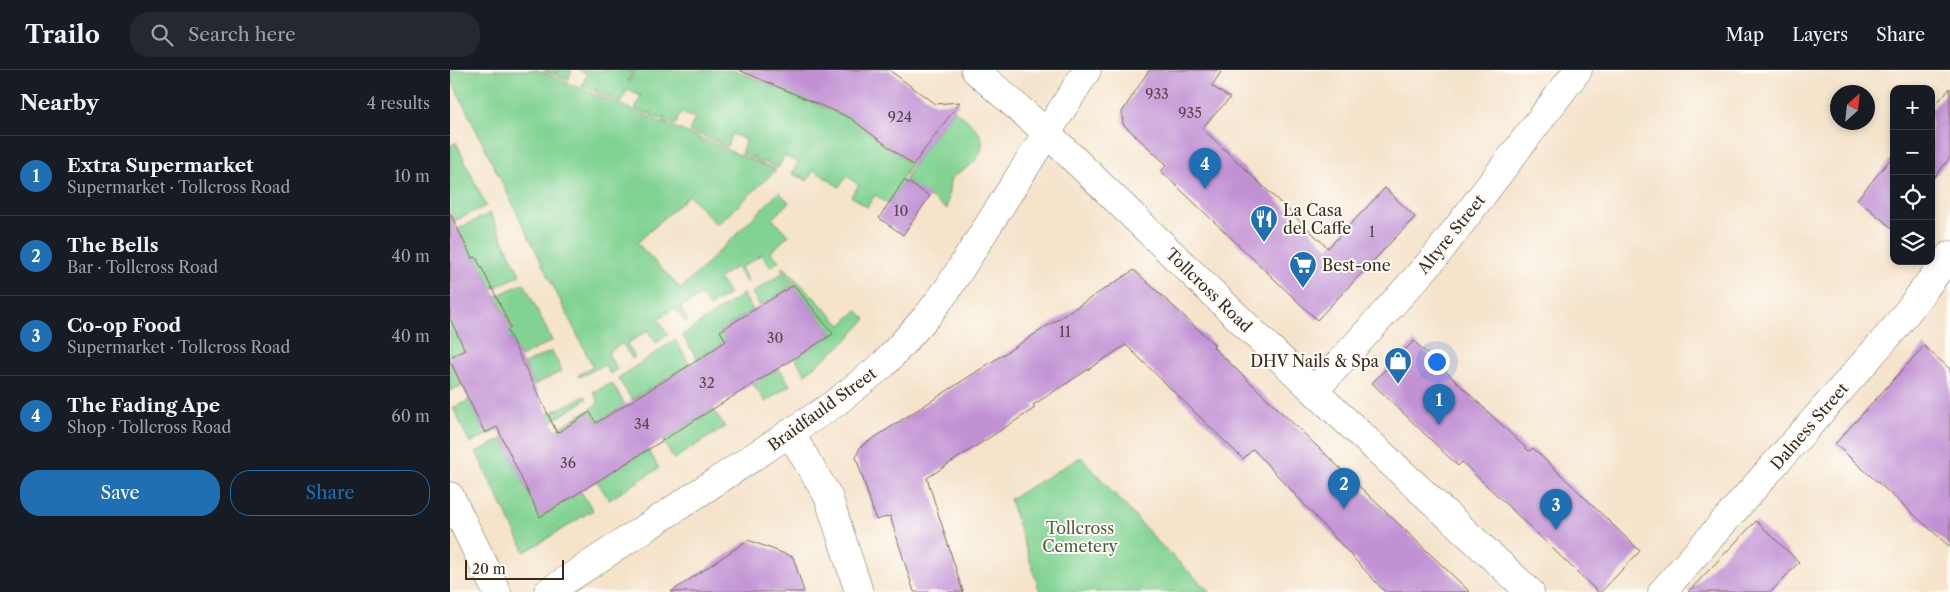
<!DOCTYPE html>
<meta charset="utf-8">
<style>
:root{--surface:#171b24;--page:#242831;--text:#f1f3f6;--muted:#9ea1a6;--line:#363941;--accent:#1f6fb2}
body{margin:0;font-family:"Libre Caslon Text",serif;background:var(--page);color:var(--text)}
.controls{position:absolute;right:15px;top:15px;display:grid;overflow:hidden;border-radius:10px;box-shadow:0 2px 8px #0003}
.controls button{width:45px;height:45px;display:grid;place-items:center;padding:0;border:0;border-bottom:1px solid var(--line);background:var(--surface);color:var(--text);font:25px sans-serif}
.compass{position:absolute;left:1380px;top:15px;width:45px;height:45px;border-radius:50%;background:var(--surface);box-shadow:0 2px 8px #0003;rotate:27deg}
.scale{position:absolute;left:15px;bottom:12px;width:99px;box-sizing:border-box;padding-left:5px;border:2px solid #3b2a1e;border-top:0;font-size:14px;line-height:18px;white-space:nowrap;color:#3b2a1e;-webkit-text-stroke:4px #fdfcf7;paint-order:stroke}
.you{position:absolute;left:986px;top:291px;width:18px;height:18px;margin:-12px;border:4px solid #fff;border-radius:50%;background:#1a73e8;box-shadow:0 0 0 8px #1a73e833}
.badge{display:grid;place-items:center;width:32px;height:32px;border-radius:50%;background:var(--accent);color:#fff;font-size:16px;font-weight:700}
.pin{position:absolute;translate:-50% -41px;filter:drop-shadow(0 1px 2px #0008)}
.pin::after{content:'';position:absolute;top:26px;width:18px;height:15px;background:inherit;clip-path:polygon(0 0,100% 0,50% 100%)}
.list{margin:0;padding:0;list-style:none}
h2{display:flex;justify-content:space-between;align-items:center;height:65px;margin:0;padding:0 20px;font-size:21px}
h2 small{font-size:16px;font-weight:400;color:var(--muted)}
.list li{display:grid;grid-template-columns:32px 1fr auto;gap:15px;align-items:center;box-sizing:border-box;height:80px;padding:0 20px;border-top:1px solid var(--line)}
.list b{display:block;font-size:19px;white-space:nowrap}
.list p{margin:0;font-size:16px;white-space:nowrap;color:var(--muted)}
.list em{font-size:16px;font-style:normal;color:var(--muted)}
.actions{display:flex;gap:10px;padding:15px 20px}
.actions a{flex:1;padding:11px 0;border:1px solid var(--accent);border-radius:20px;text-align:center;font-size:18px;color:var(--accent)}
.actions .main{background:var(--accent);color:#fff}
.icon{flex:none;width:28px;height:28px;fill:none;stroke:currentColor;stroke-width:2;stroke-linecap:round;stroke-linejoin:round}
.map{position:relative;flex:none;width:1500px;height:522px;overflow:hidden}
header{display:flex;align-items:center;gap:30px;box-sizing:border-box;height:70px;padding:0 25px;background:var(--surface);border-bottom:1px solid var(--line)}
header strong{font-size:24px}
nav{display:flex;gap:28px;margin-inline-start:auto;font-size:18px}
.search{width:350px;height:45px;background:var(--page);display:flex;align-items:center;gap:12px;box-sizing:border-box;padding:0 18px;border-radius:20px;color:var(--muted);font-size:19px}
main{display:flex}
aside{flex:1;background:var(--surface)}
.map>svg:first-child{display:block}
.green{fill:#82d393;stroke:#5e7e58}
.building{fill:#c191d4}
.lines{fill:none;stroke-linecap:round;stroke-linejoin:round}
.minor-casing{stroke:#7c6b5a;stroke-width:29}
.minor{stroke:#fff;stroke-width:28}
.labels{text-anchor:middle;stroke-width:4;stroke-linejoin:round;paint-order:stroke}
.number-label{font-size:14px;fill:#5c444c}
.poi-label{font-size:16px;fill:#3b2a1e;stroke:#fdfcf7;text-anchor:start}
.street-label{font-size:16px;fill:#3b2a1e;stroke:#fdfcf7}
.park-label{font-size:16px;fill:#505d41;stroke:#fdfcf7}
</style>
<header>
<strong>Trailo</strong>
<div class="search"><svg class="icon" aria-label="search" viewBox="0 0 24 24"><circle cx="10" cy="10" r="6"/><path d="M15 15l6 6"/></svg>Search here</div>
<nav><a>Map</a><a>Layers</a><a>Share</a></nav>
</header>
<main>
<aside>
<h2>Nearby<small>4 results</small></h2>
<ul class="list">
<li><span class="badge">1</span><div><b>Extra Supermarket</b><p>Supermarket · Tollcross Road</p></div><em>10 m</em></li>
<li><span class="badge">2</span><div><b>The Bells</b><p>Bar · Tollcross Road</p></div><em>40 m</em></li>
<li><span class="badge">3</span><div><b>Co-op Food</b><p>Supermarket · Tollcross Road</p></div><em>40 m</em></li>
<li><span class="badge">4</span><div><b>The Fading Ape</b><p>Shop · Tollcross Road</p></div><em>60 m</em></li>
</ul>
<div class="actions"><a class="main">Save</a><a>Share</a></div>
</aside>
<div class="map">
<svg width="1500" height="522" viewBox="0 0 1500 522">
<rect width="100%" height="100%" fill="#fdfcf7"/>
<filter id="ink" filterUnits="userSpaceOnUse"><feTurbulence type="fractalNoise" baseFrequency=".02" numOctaves="2"/><feDisplacementMap in="SourceGraphic" scale="10" xChannelSelector="R" yChannelSelector="G"/><feConvolveMatrix kernelMatrix="1 2 1 2 8 2 1 2 1" color-interpolation-filters="sRGB"/></filter>
<filter id="wash" filterUnits="userSpaceOnUse"><feTurbulence type="fractalNoise" baseFrequency=".0096" numOctaves="4" result="noise"/><feDisplacementMap in="SourceGraphic" scale="20" xChannelSelector="R" yChannelSelector="G"/><feGaussianBlur stdDeviation="1.12" result="paint"/><feColorMatrix in="noise" values="0 0 0 0 0 0 0 0 0 0 0 0 0 0 0 0 0 1.4 0 .05"/><feComposite in="paint" operator="in"/></filter>
<g filter="url(#wash)">
<rect width="100%" height="100%" fill="#f5e3ca"/>
<path class="green" d="M0 0H87L326 100 267 155 239 125 187 173 231 219 329 122 339 132 322 149 339 165 321 182 329 191 320 197 312 184 291 198 298 211 296 212 286 197 269 208 279 224 259 237 251 225 230 238 238 251 236 253 225 238 208 249 218 265 206 273 198 260 177 274 185 287 182 289 172 273 158 283 167 299 160 304 155 295 129 307 128 305 143 297 1 9Z
M122 0 118 10 107 6V2L105 5 94 1Z
M129 0H176L182 2 179 10H177L180 12 184 2 180 0H284L400 48 461 94 451 111 453 112 438 134 425 125 417 137 401 126 409 115 397 106 389 117 379 110 380 108 377 109 364 100 357 111 353 108 352 105 351 108 342 104 348 92 334 86 328 98 317 94V90L315 93 304 89V85L302 88 291 83 296 70 282 64 277 77 267 73 268 69 265 72 254 67V64L252 66 239 61 245 48 231 43 225 55 213 50 214 47 211 49 200 45 201 41 198 44 185 39 191 26 177 20 171 33 159 28 160 25 157 27 146 22 147 19 144 21 132 16 137 4Z
M504 40C523 54 546 70 522 94 515 100 505 103 500 111L497 139 455 110 463 95Z
M6 72 36 136 4 151 0 142V76Z
M40 143 70 205 42 219 27 187 22 188 8 159Z
M334 197 391 255 407 240 416 249 396 271 355 304 345 288 383 264 331 199Z
M332 203 342 216 310 236 302 223Z
M74 213 102 271 70 287 57 260 61 257 46 226Z
M293 224 303 240 270 261 276 271 248 290 232 265Z
M1 251 15 280 0 287V252Z
M225 270 240 294 182 330 168 308Z
M102 281 112 301 84 315 74 294Z
M0 291 12 315 0 321Z
M329 298 340 315 315 332 303 314Z
M162 313 175 335 146 353 140 342 105 364 103 362 149 333 143 322Z
M135 326 137 329 91 358 60 362Z
M19 330 35 363 49 356 50 359 20 373 3 338Z
M263 339 275 357 224 389 213 371Z
M53 369 90 447 131 422 143 440 75 482 26 382Z
M198 380 209 398 159 430 147 411Z
M631 387 708 472 760 522H590L560 429Z"/>
<g id="blocks">
<path class="building" d="M289 0H439L485 34 510 32 463 95 400 48Z
M699 0H772L762 16 780 28 752 58 878 178 935 118 965 147 867 250 711 101 717 95 673 54 672 42Z
M1500 18V88L1481 111V40Z
M1444 85V156L1442 158 1407 129Z
M454 110 480 126 453 165 429 148Z
M0 143 22 188 26 187 46 226 61 258 57 260 107 363 140 342 146 353 248 290 276 271 270 261 344 215 383 264 90 447 47 357 35 363 0 291V287L15 280 0 249Z
M684 200 765 275 763 277 1020 522H935L803 379 793 389 676 275 583 335 585 338 477 408 513 522H464L440 446 426 450 406 387 410 377Z
M964 271 1079 381 1083 378 1190 481 1151 522H1148L1012 392 1008 396 922 313Z
M1474 276 1500 299V477L1385 374Z
M1306 451 1349 492 1321 522H1238Z
M298 470 343 487 354 522H221Z"/>
</g>
</g>
<g filter="url(#ink)">
<use href="#blocks" fill-opacity="0" stroke="#7c6b5a" stroke-width="1"/>
<g class="lines">
<defs>
<path id="minor" d="M525 0 598 64 864 321 1080 522
M864 321 985 187 1128 0
M340 363 378 426 409 522
M0 426 47 522
M98 522 384 334 434 294 478 245 497 220 637 0
M1212 522 1445 258 1500 185"/>
</defs>
<use href="#minor" class="minor-casing"/>
<use href="#minor" class="minor"/>
</g>
</g>
<defs>
<symbol id="restaurant-pin" viewBox="-11 -11 22 30"><path d="M0 17L-7.5 6A9.5 9.5 0 1 1 7.5 6Z" fill="#1f6fb2" stroke="#fdfcf7"/><path d="M-5-6h1v4h1v-4h1v4h1v-4h1v5L-1.5 .5V6h-2V.5L-5-1ZM5-6V6H3V1.5H1.5Q1.5-4 5-6Z" fill="#fff"/></symbol>
<symbol id="supermarket-pin" viewBox="-11 -11 22 30"><path d="M0 17L-7.5 6A9.5 9.5 0 1 1 7.5 6Z" fill="#1f6fb2" stroke="#fdfcf7"/><path d="M-6-5.5h2.5l.6 2H6L4.5 2H-2.5L-4.4-4H-6ZM-1.5 3.2a1.3 1.3 0 1 0 .1 0ZM3 3.2a1.3 1.3 0 1 0 .1 0Z" fill="#fff"/></symbol>
<symbol id="shop-pin" viewBox="-11 -11 22 30"><path d="M0 17L-7.5 6A9.5 9.5 0 1 1 7.5 6Z" fill="#1f6fb2" stroke="#fdfcf7"/><path d="M-5-2.5h2.3a2.7 3.5 0 0 1 5.4 0H5L5.5 6h-11ZM-1.5-2.5h3a1.5 2.3 0 0 0-3 0Z" fill="#fff"/></symbol>
</defs>
<g fill-rule="evenodd">
<use href="#restaurant-pin" x="798" y="133" width="32" height="43"/>
<use href="#supermarket-pin" x="837" y="179" width="32" height="43"/>
<use href="#shop-pin" x="932" y="275" width="32" height="43"/>
</g>
<g class="labels">
<g class="number-label">
<text x="707" y="29">933</text>
<text x="740" y="48">935</text>
<text x="450" y="52">924</text>
<text x="451" y="146">10</text>
<text x="922" y="167">1</text>
<text x="615" y="267">11</text>
<text x="325" y="273">30</text>
<text x="257" y="318">32</text>
<text x="192" y="359">34</text>
<text x="118" y="398">36</text>
</g>
<g class="poi-label">
<text x="833" y="146">La Casa<tspan x="833" dy="18">del Caffe</tspan></text>
<text x="872" y="201">Best-one</text>
<text x="929" y="297" text-anchor="end">DHV Nails &amp; Spa</text>
</g>
<g class="street-label">
<text transform="translate(1001 164) rotate(-51)" y="6">Altyre Street</text>
<text transform="translate(759 220) rotate(44)" y="6">Tollcross Road</text>
<text transform="translate(372 339) rotate(-36)" y="6">Braidfauld Street</text>
<text transform="translate(1359 356) rotate(-49)" y="6">Dalness Street</text>
</g>
<g class="park-label">
<text x="630" y="464">Tollcross<tspan x="630" dy="18">Cemetery</tspan></text>
</g>
</g>
</svg>
<div class="controls">
<button>+</button>
<button>−</button>
<button><svg class="icon" aria-label="locate" viewBox="0 0 24 24"><circle cx="12" cy="12" r="6"/><path d="M12 2v4M12 18v4M2 12h4M18 12h4"/></svg></button>
<button><svg class="icon" aria-label="layers" viewBox="0 0 24 24"><path d="M12 4l9 5-9 5-9-5zM3 14l9 5 9-5"/></svg></button>
</div>
<svg class="compass" viewBox="-18 -18 36 36"><path d="M0-13l5 13h-10z" fill="#e53935"/><path d="M0 13l5-13h-10z" fill="#9ea1a6"/></svg>
<div class="scale">20 m</div>
<div class="you"></div>
<div class="pin badge" style="left:989px;top:355px">1</div>
<div class="pin badge" style="left:894px;top:439px">2</div>
<div class="pin badge" style="left:1106px;top:460px">3</div>
<div class="pin badge" style="left:755px;top:119px">4</div>
</div>
</main>
